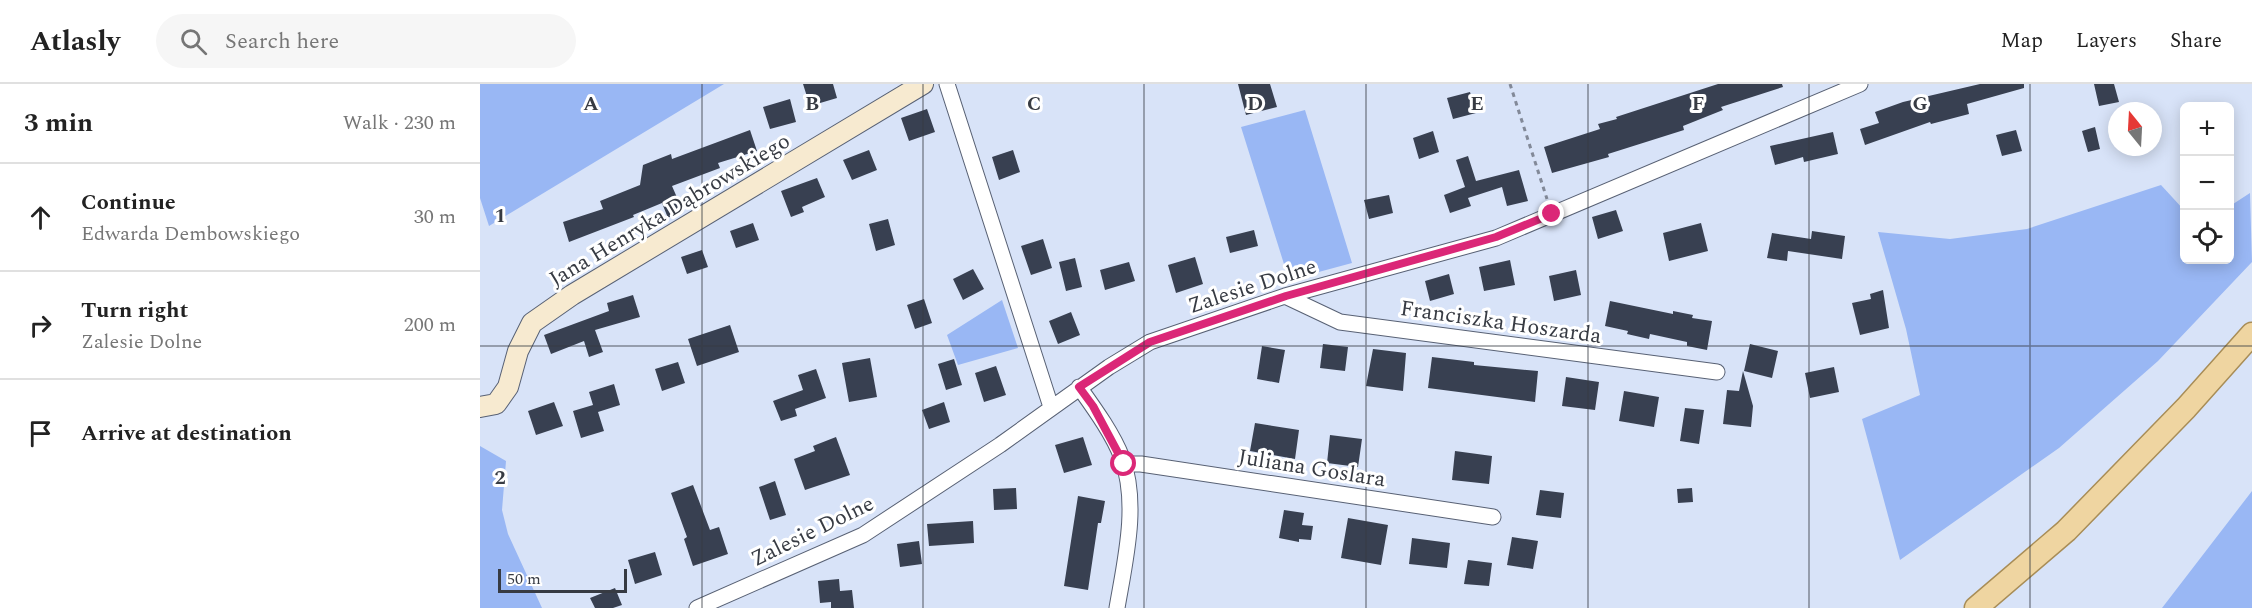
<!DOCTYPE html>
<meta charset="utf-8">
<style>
:root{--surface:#fff;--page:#f6f6f6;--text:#222;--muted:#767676;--line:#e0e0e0}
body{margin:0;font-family:Spectral,serif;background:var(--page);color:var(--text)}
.controls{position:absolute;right:18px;top:18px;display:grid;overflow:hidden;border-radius:9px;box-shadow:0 3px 15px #0003}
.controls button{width:54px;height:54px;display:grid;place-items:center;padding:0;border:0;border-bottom:2px solid var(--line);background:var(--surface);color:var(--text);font:30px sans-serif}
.compass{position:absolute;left:1628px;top:18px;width:54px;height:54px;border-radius:50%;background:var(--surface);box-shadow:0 3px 15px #0003;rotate:342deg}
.scale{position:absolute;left:18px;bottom:15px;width:129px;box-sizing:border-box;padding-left:6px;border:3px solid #373b43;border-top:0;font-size:16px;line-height:21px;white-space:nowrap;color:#373b43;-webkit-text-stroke:4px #fff;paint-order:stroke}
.stop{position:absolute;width:18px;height:18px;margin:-14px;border:4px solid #db2777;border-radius:50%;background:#fff}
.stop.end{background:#db2777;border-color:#fff;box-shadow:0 2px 6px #0008}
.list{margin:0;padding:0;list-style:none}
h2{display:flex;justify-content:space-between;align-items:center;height:78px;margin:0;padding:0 24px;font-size:26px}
h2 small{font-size:20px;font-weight:400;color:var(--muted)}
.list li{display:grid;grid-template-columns:39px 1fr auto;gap:18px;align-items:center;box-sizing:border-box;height:108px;padding:0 24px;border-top:2px solid var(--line)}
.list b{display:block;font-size:22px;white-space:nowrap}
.list p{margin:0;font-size:20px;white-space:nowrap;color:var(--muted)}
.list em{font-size:20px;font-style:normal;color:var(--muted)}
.icon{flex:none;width:33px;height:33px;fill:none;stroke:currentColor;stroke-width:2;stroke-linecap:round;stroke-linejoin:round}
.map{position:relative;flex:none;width:1772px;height:524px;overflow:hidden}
header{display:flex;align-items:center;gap:36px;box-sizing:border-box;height:84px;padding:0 30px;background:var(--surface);border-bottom:2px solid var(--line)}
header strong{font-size:28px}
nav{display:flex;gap:33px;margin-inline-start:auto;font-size:21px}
.search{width:420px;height:54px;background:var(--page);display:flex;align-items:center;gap:15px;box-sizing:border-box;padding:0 21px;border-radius:33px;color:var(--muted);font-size:22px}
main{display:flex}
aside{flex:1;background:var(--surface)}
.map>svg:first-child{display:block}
.green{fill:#99b7f4}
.building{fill:#384051}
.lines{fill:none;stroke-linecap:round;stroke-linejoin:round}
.street-casing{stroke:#586174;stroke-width:17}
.secondary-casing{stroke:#586174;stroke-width:22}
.primary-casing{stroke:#a88d57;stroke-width:25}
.path{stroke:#828998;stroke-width:3;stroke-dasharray:4.5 4.5;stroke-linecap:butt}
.street{stroke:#fff;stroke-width:15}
.secondary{stroke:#f7ead0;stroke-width:20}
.primary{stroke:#efd5a1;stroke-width:22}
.route{stroke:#db2777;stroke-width:8}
.grid{fill:none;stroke:#373b43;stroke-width:1.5;stroke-opacity:0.55}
.labels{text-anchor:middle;stroke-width:6;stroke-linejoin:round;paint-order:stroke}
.street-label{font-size:22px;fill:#373b43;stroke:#fff}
.grid-label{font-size:20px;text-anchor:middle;font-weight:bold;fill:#373b43;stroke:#fff;stroke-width:6;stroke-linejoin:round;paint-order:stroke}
</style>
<header>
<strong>Atlasly</strong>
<div class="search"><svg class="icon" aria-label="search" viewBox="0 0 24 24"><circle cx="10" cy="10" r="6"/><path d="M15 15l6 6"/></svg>Search here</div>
<nav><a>Map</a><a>Layers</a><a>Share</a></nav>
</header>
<main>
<aside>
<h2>3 min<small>Walk · 230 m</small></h2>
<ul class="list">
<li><svg class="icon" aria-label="ahead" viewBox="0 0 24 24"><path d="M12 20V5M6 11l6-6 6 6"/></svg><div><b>Continue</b><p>Edwarda Dembowskiego</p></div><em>30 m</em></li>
<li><svg class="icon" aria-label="right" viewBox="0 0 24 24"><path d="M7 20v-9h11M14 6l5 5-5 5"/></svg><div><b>Turn right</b><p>Zalesie Dolne</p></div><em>200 m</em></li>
<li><svg class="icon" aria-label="arrive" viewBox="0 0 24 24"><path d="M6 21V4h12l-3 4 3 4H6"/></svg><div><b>Arrive at destination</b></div></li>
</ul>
</aside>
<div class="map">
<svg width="1772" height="524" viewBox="0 0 1772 524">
<rect width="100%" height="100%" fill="#d8e3f8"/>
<path class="green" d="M0 0H244L9 142 0 114Z
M825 26 872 179 809 196 761 43Z
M1681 101 1704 126V176H1750V122L1770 109 1772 178 1678 277 1579 364 1420 476 1382 335 1440 311 1426 245 1398 148 1470 155 1547 145Z
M522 216 538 264 478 281 467 251Z
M0 362 26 377 22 426 28 450 62 524H0Z
M1772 407V524H1682Z"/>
<path class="building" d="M323 0H353L357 14 330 22Z
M758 0H790L797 23 766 31Z
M1238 0H1302L1303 3 1241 23 1243 26 1203 42 1204 46 1128 70 1129 73 1072 89 1064 63 1120 45 1118 40 1137 35 1136 33Z
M1500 0H1544V4L1487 20 1489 30 1451 40 1450 38 1385 61 1380 45 1399 39 1395 28 1423 18Z
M1614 0H1634L1639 18 1619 22Z
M990 8 996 29 973 35 967 14Z
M310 15 316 38 290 45 283 23Z
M447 25 455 48 429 57 421 34Z
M1615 43 1620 65 1608 68 1602 47Z
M270 46 277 67 238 79 240 84 192 102 202 125 188 134 182 119 153 131 154 133 89 158 83 138 123 125 120 117 160 101 163 81 191 70 192 75Z
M1536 46 1542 67 1522 72 1516 51Z
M953 47 959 68 939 75 933 54Z
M1353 48 1358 70 1324 78 1323 73 1295 81 1290 62Z
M389 66 397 86 372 96 363 76Z
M533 66 540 88 519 96 512 73Z
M988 72 996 97 1039 86 1048 117 1027 122 1022 103 988 114 991 122 970 129 964 111 985 103 976 76Z
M337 94 345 113 322 123 324 128 311 133 301 107Z
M909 111 913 129 889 135 884 116Z
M1136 126 1143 147 1118 155 1112 133Z
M408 135 415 161 396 167 389 140Z
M273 139 279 156 256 164 250 147Z
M1221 139 1228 167 1189 177 1183 149Z
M774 146 778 162 750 169 746 153Z
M1332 147 1365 152 1362 175 1308 167 1307 177 1287 174 1292 149 1331 155Z
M563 155 572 184 551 191 541 162Z
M222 166 228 183 207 190 201 173Z
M715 173 723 200 696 209 688 181Z
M595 174 602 203 586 207 579 178Z
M1030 176 1035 201 1004 207 999 183Z
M649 178 655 197 625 206 620 186Z
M493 185 504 205 483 216 473 195Z
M1096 186 1101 211 1074 217 1069 192Z
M969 190 974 210 950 217 945 197Z
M1403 206 1409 244 1380 251 1372 219 1391 215 1390 210Z
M153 211 160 233 115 246 123 268 109 273 104 257 71 270 64 251 129 227 127 219Z
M444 215 452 239 435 245 427 221Z
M1130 217 1193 230V227L1213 231 1212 234 1232 237 1227 266 1207 262V258L1170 250 1169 255 1147 250 1148 247 1125 242Z
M591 228 600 251 578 260 569 237Z
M250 241 259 268 217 282 208 255Z
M843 260 868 263 865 287 840 284Z
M1270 260 1298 267 1292 294 1264 287Z
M782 262 805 266 799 299 777 295Z
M893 265 926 269 923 307 886 302Z
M952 273 994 278V281L1058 287 1055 318 948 304Z
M390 274 397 313 369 318 362 279Z
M474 275 482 301 466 306 458 280Z
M198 278 205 299 182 307 175 285Z
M516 282 526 311 504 318 495 289Z
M1354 283 1359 308 1330 314 1325 289Z
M336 285 346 314 315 325 317 332 301 337 293 317 323 306 318 291Z
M1263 287 1273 322 1271 343 1243 340 1247 306 1259 307Z
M1086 293 1119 298 1115 326 1082 322Z
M134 300 140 321 118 328 124 347 101 354 93 327 113 321 109 308Z
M1144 307 1179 313 1174 343 1139 337Z
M74 318 83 342 56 351 48 327Z
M464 318 470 338 449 345 442 326Z
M1205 324 1224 326 1219 360 1200 357Z
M775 339 819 346 815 375 770 367Z
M850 351 882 355 878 383 847 379Z
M356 353 370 391 325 406 314 375 335 367 333 362Z
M603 353 612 381 584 389 575 361Z
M975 367 1012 372 1009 400 972 396Z
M295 397 306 431 290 436 279 403Z
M213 401 230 446 239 443 248 470 213 482 204 455 207 453 191 409Z
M536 404 537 425 514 426 513 405Z
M1212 404 1213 418 1198 419 1197 405Z
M1060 406 1084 409 1081 434 1056 431Z
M598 412 625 417 621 439H618L608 506 584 502Z
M804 426 824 429 822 441 833 442 831 456 819 455V458L799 454Z
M868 434 908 441 901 481 861 474Z
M493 437 494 459 449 462 447 440Z
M1032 453 1058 457 1053 485 1027 481Z
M932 454 970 459 967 484 929 480Z
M439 457 442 480 420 483 417 460Z
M175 468 182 491 155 500 148 476Z
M988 476 1012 479 1009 502 984 500Z
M359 495 360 507 372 506 374 524H351V518L340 519 338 497Z
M135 504 142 521 133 524H115L110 514Z"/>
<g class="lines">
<defs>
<path id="street" d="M467 0 571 323
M805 212 860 238 1237 288
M599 303C614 324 633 350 642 374 659 420 645 477 637 524
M643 380H661L1013 433
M217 524 383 451 520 361 629 283 670 258 805 212 1016 154 1380 0"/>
<path id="secondary" d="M0 323 16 320 28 303 38 267 52 239 92 211 443 0"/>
<path id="primary" d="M1496 524 1586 447 1706 324 1772 250"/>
</defs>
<use href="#street" class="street-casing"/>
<use href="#secondary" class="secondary-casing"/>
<use href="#primary" class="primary-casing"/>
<path class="path" d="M1030 0 1067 115"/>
<use href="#street" class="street"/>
<use href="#secondary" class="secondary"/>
<use href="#primary" class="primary"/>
</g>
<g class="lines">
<path class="route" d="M644 380 613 322 599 303 670 258 806 212 1016 153 1072 130"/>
</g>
<path class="grid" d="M222 0V524M443 0V524M664 0V524M886 0V524M1108 0V524M1329 0V524M1550 0V524M0 262H1772"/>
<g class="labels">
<g class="street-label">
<text transform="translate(189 125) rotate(-31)" y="8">Jana Henryka Dąbrowskiego</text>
<text transform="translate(772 201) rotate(-18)" y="8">Zalesie Dolne</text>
<text transform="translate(1021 237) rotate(8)" y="8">Franciszka Hoszarda</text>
<text transform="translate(832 383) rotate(9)" y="8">Juliana Goslara</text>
<text transform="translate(332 446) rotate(-26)" y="8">Zalesie Dolne</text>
</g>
</g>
<g class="grid-label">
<text x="111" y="26">A</text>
<text x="332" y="26">B</text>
<text x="554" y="26">C</text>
<text x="775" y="26">D</text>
<text x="997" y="26">E</text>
<text x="1218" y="26">F</text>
<text x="1440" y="26">G</text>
<text x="20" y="138">1</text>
<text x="20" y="400">2</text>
</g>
</svg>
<div class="controls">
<button>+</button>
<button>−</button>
<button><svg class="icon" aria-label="locate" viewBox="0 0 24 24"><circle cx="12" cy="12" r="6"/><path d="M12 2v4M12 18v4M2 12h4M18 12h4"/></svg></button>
</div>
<svg class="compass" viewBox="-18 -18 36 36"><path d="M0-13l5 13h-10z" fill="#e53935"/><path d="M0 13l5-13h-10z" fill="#767676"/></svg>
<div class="scale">50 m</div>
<div class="stop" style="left:644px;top:380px"></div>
<div class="stop end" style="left:1072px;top:130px"></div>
</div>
</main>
